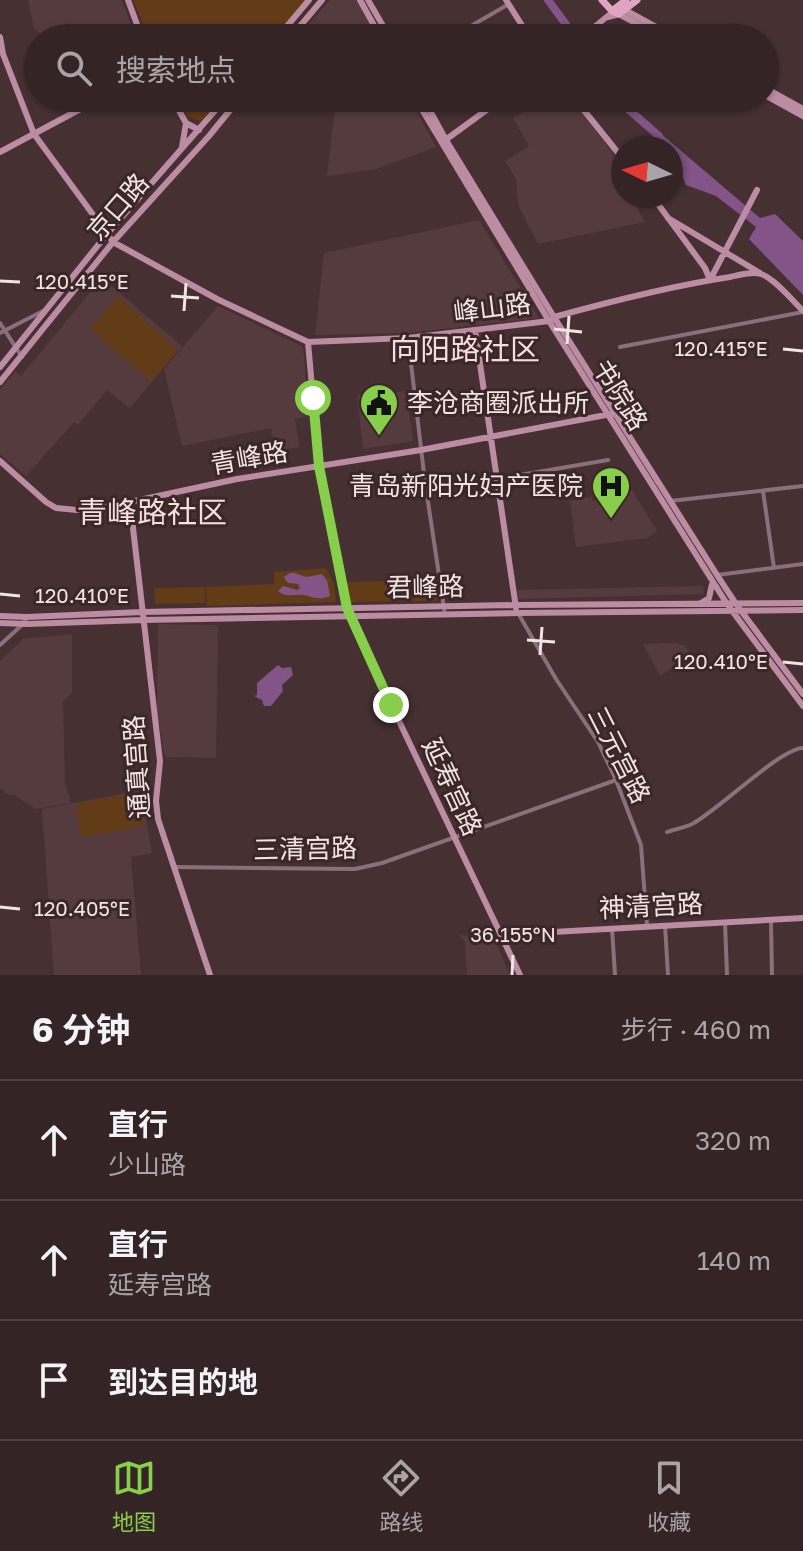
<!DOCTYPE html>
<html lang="zh">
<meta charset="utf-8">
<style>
:root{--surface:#342426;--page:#3c2c2e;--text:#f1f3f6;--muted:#a9a4a7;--line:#4e4143;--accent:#87cf4b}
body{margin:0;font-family:"Golos Text","Noto Sans SC",sans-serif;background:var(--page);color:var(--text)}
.compass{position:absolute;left:611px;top:136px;width:72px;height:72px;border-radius:50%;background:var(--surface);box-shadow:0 2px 6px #0004;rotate:275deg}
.stop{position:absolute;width:24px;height:24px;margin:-18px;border:6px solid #87cf4b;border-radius:50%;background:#fff}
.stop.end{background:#87cf4b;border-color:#fff;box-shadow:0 2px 8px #0008}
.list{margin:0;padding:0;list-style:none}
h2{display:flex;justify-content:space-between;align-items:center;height:104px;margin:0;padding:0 32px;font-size:34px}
h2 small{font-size:26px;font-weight:400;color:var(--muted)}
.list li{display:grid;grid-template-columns:52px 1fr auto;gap:24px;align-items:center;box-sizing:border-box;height:120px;padding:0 32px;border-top:2px solid var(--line)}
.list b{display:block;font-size:30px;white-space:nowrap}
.list p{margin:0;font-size:26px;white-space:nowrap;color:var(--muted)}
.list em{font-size:26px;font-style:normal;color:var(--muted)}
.icon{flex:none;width:44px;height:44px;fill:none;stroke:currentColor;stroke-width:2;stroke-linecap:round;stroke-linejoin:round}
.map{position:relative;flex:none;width:803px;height:975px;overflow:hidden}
.search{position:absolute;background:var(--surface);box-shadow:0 2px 6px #0004;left:24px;right:24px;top:24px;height:88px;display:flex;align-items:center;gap:20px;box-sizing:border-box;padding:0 28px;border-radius:44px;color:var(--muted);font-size:30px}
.sheet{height:464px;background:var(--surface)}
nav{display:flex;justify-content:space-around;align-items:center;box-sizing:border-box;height:112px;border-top:2px solid var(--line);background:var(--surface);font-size:22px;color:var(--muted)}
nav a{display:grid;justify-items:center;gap:4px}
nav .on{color:var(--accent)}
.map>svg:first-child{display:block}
.built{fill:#563b3e}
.green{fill:#623b17}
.water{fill:#825487}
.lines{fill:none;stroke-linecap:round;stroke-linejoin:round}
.river{stroke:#825487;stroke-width:8}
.street{stroke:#8c6e7c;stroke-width:4}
.secondary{stroke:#bc8ca3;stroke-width:6}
.primary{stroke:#e0a3c1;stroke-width:7}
.route{stroke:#87cf4b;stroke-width:10}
.ticks{fill:none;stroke:#f2e4e5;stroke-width:3}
.labels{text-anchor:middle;stroke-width:6;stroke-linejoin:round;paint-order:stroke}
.street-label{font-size:26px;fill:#f2e4e5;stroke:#3b2628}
.poi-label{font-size:26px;fill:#f2e4e5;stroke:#3b2628;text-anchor:start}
.quarter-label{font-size:30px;fill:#f8dcde;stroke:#3b2628}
.ticks-label{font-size:20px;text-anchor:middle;fill:#f2e4e5;stroke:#3b2628;stroke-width:6;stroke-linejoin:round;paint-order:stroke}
</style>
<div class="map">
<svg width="803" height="975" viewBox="0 0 803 975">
<rect width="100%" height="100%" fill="#463032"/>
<path class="built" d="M28 0H121L137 38H45L34 28Z
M330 0H358L378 38H297Z
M336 98H409L436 147 376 169 327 176Z
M547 98H571L623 167V196H630L645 222 538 244 519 207 516 179 505 161 529 146 513 118Z
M479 220 539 318 407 333 315 335 324 253Z
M102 278 182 346 130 408 107 390 78 425 74 422 26 476 0 454V390L15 372 21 376Z
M218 306 303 347 309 416 295 419 299 447 276 451 271 428 182 446 164 369Z
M406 391 413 441 363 449 357 396Z
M632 490 657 531 647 538 576 547 570 501 592 497V501L616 498Z
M703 586 704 594 518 599 517 590Z
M158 624 218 625 216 758 167 757 164 753 157 712Z
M72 634V692L63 702 65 784 71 803 35 809 15 795H9L0 788V661L23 639Z
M675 643 684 645 691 654 660 676 643 644Z
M137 791 142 794 152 853 131 857 141 975H54L42 809Z
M458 934 489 941 493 937 510 975H467L465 942Z"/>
<path class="green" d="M133 0H307L274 38H149Z
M178 98H221L201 121 188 117Z
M118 297 178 350 151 381 90 329Z
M326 568 334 583 336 602 207 606 206 587 274 584V572Z
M434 580 437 601 348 602 344 582Z
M205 587V603L155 604 154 588Z
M137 792 141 795 145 820 139 827 81 837 76 804Z"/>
<path class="water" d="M653 127 760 218 775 214 803 241V295L749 239 756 227 716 196 686 185 679 167 671 164V148H654L653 146Z
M290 573H295L306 577 322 574 327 580 330 596C319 601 315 597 303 595 292 594 287 598 278 591L283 586 297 590 300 588 298 584C291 583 287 585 284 577Z
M278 665 282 668 291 667 293 675 282 685 283 691 271 706H264L262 700 254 696 257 695V683Z"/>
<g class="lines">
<path class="river" d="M548 0 576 38
M619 98 627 108 659 136"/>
<path class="street" d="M450 38 509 4
M0 323 22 357
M0 333 43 311
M408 338 425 482 445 615
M620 347 803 312
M496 479 608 460
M763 491 774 568
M670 501 803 486
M717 575 803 564
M518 613 556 679 598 742 616 780 641 845 647 926
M0 645 23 624 27 617
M667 832C675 829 684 828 692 824 719 810 779 749 803 748
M174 867 355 869 382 863 616 780
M771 920 772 975
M725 922 727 975
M665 925 668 975
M612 928 615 975"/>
<path class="secondary" d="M128 0 142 38
M360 0 381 38
M368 0 390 38
M506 0 530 38
M625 10 676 38
M608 17 619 14 663 38
M0 37 3 54 34 134 113 242 217 299 308 342 408 338 549 321 554 317C612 301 671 286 730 277 739 275 753 271 761 274 774 278 793 301 803 311
M277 38 309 0
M290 38 322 0
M581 38 609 15
M765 88 803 109
M765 95 803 116
M172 98 186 123 199 130
M415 98 549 321 727 604 803 706
M423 98 446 140 554 317 717 575 736 604 803 694
M574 98 623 159
M444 141 503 98
M182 147 186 123
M0 152 101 98
M652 196 705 268 710 280
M668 218 760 273
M710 280 757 190
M475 330 516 608
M308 342 319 466 349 616 520 975
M0 367 107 234 226 98
M0 382 113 242 209 136 240 98
M0 461 46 502 56 508 77 510 130 502 237 479 421 450 611 414
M130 502 160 761 156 801 158 819 210 975
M701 603 709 598 712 584
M0 616 27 617 142 612 515 605 803 603
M0 623 27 624 143 620 518 613 803 610
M501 935 803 918"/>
<path class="primary" d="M602 0 612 11 619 14 637 0
M612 11 626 0"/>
</g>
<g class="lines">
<path class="route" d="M313 398 319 466 347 608 391 705"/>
</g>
<path class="ticks" d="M0 281 20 282M171 296 199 298M184 311 186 283M554 329 582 332M567 344 569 316M783 349 803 351M0 594 20 596M527 640 555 642M540 655 542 627M783 662 803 664M0 907 20 909M512 975 513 955"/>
<defs>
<symbol id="civic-pin" viewBox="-11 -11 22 30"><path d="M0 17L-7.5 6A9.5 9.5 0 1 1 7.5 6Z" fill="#87cf4b" stroke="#3b2628"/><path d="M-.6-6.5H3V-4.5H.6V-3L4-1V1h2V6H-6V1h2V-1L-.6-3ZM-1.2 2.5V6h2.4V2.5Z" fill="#111"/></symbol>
<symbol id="hospital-pin" viewBox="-11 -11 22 30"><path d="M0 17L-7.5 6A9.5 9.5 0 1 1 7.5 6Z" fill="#87cf4b" stroke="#3b2628"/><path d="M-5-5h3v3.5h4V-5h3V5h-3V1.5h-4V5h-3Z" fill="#111"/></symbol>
</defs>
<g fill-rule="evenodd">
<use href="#civic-pin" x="357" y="381" width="44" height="60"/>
<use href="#hospital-pin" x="589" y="464" width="44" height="60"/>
</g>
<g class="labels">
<g class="street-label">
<text transform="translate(118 207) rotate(-49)" y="9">京口路</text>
<text transform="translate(492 308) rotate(-7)" y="9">峰山路</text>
<text transform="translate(620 395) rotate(58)" y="9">书院路</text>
<text transform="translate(249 458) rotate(-10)" y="9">青峰路</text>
<text transform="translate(425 587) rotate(-1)" y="9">君峰路</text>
<text transform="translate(619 755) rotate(63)" y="9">三元宫路</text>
<text transform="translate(137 767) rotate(-94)" y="9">通真宫路</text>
<text transform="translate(452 787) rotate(65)" y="9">延寿宫路</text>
<text transform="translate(305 849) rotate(-1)" y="9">三清宫路</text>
<text transform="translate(651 906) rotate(-3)" y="9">神清宫路</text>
</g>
<g class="poi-label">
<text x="407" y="412">李沧商圈派出所</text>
<text x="583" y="495" text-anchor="end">青岛新阳光妇产医院</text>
</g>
<g class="quarter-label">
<text x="465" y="360">向阳路社区</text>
<text x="152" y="523">青峰路社区</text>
</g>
</g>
<g class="ticks-label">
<text x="82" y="289">120.415°E</text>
<text x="721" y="356">120.415°E</text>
<text x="82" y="603">120.410°E</text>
<text x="721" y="669">120.410°E</text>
<text x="82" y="916">120.405°E</text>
<text x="513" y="942">36.155°N</text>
</g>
</svg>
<svg class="compass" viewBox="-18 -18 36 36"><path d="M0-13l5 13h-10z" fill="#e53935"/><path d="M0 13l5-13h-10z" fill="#a9a4a7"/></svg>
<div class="stop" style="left:313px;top:398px"></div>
<div class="stop end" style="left:391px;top:705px"></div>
<div class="search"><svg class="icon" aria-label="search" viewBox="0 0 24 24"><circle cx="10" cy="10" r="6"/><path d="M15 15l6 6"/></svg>搜索地点</div>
</div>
<section class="sheet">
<h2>6 分钟<small>步行 · 460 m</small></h2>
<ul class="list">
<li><svg class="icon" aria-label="ahead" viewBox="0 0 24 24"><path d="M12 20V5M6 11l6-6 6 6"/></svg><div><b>直行</b><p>少山路</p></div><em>320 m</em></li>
<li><svg class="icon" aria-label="ahead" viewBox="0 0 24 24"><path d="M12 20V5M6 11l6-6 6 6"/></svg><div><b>直行</b><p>延寿宫路</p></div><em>140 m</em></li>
<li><svg class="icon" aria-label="arrive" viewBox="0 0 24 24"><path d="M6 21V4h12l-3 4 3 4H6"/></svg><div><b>到达目的地</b></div></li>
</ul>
</section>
<nav>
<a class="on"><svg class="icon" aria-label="map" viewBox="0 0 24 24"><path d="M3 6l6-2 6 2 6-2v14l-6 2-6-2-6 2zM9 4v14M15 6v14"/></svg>地图</a>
<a><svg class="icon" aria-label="directions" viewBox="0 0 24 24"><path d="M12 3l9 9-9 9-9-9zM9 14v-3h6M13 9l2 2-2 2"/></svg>路线</a>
<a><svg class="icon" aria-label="saved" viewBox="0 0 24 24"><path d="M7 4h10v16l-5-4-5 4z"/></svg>收藏</a>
</nav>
